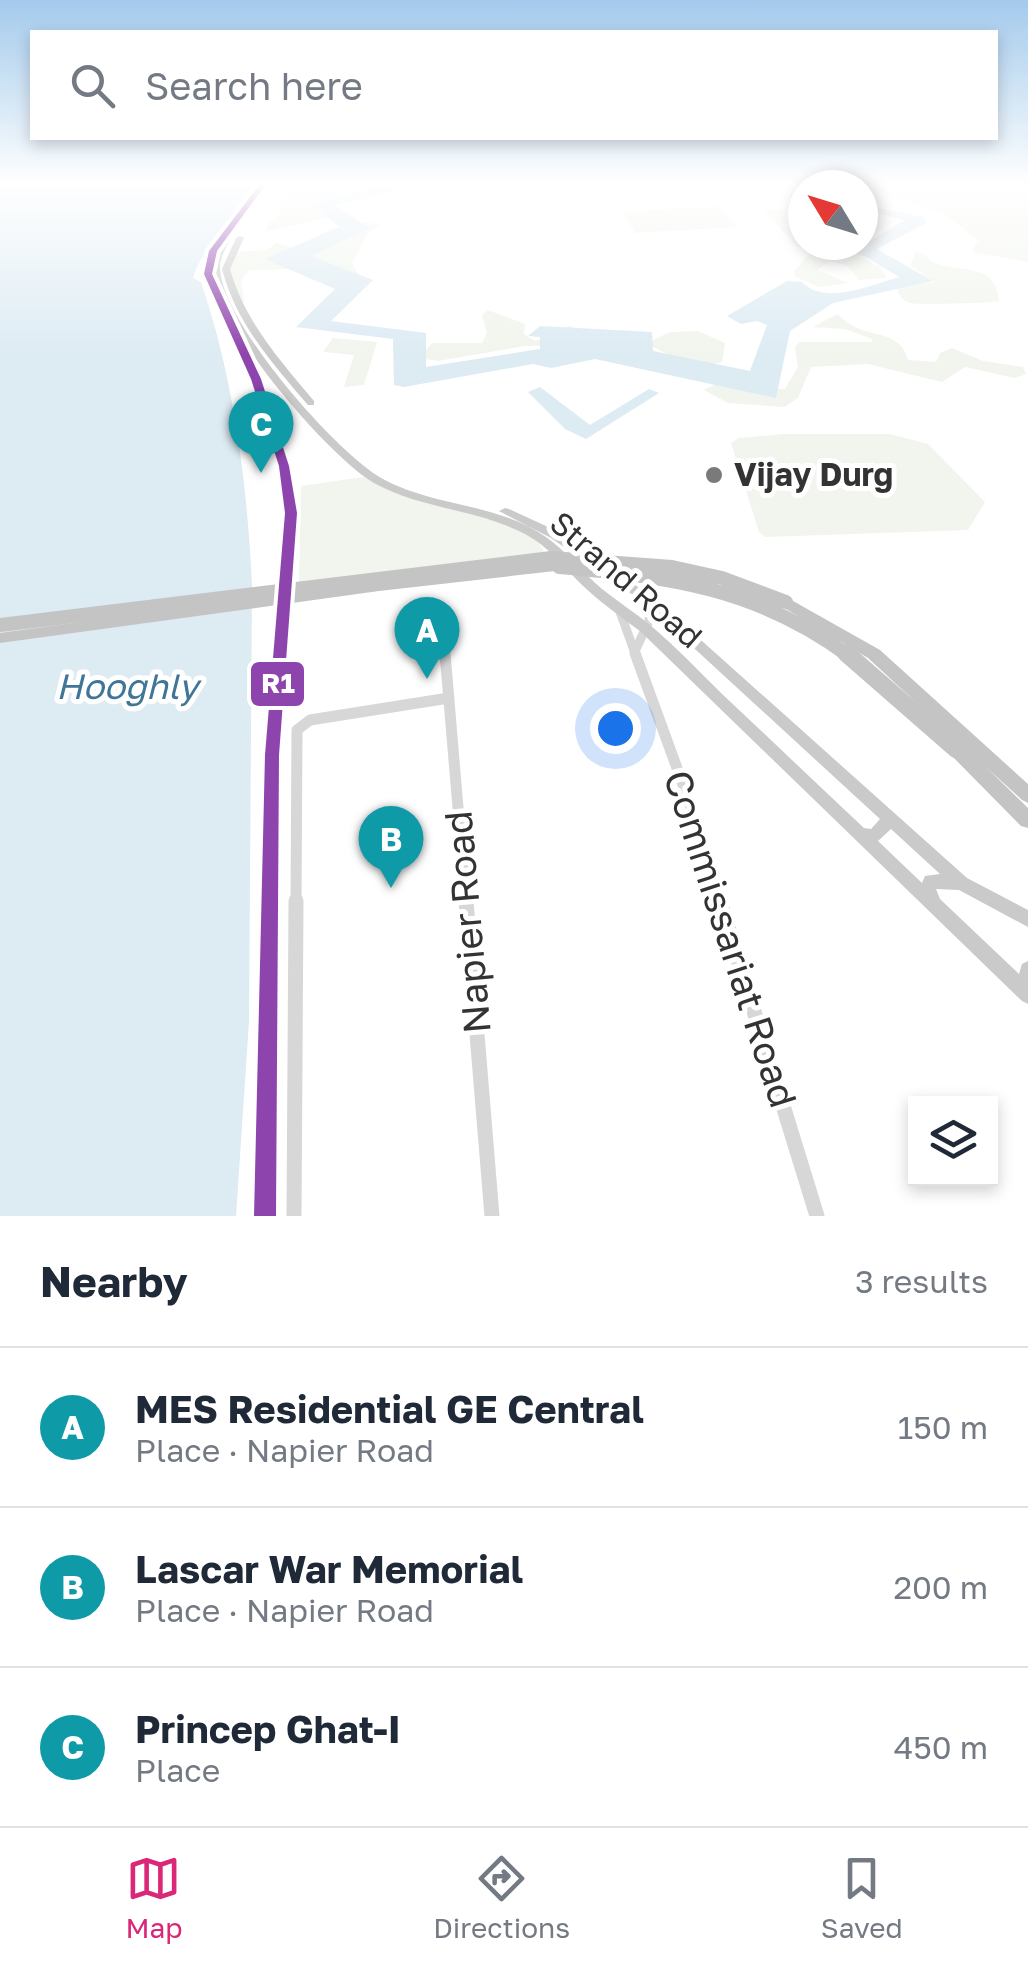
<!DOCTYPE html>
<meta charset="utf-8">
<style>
:root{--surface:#fff;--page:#f6f6f7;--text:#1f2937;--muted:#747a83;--line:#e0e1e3;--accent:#db2777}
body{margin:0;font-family:"Golos Text",sans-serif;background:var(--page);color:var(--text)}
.controls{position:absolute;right:30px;bottom:30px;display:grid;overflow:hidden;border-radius:0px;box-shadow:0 5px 15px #0003}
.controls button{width:90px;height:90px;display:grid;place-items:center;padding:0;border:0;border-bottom:2px solid var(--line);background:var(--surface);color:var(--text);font:50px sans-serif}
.compass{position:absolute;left:788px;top:170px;width:90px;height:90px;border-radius:50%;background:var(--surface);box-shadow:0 5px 15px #0003;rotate:308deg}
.you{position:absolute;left:615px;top:728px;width:35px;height:35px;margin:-25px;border:8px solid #fff;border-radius:50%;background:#1a73e8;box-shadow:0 0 0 15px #1a73e833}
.badge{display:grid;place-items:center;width:65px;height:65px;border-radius:50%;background:var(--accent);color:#fff;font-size:32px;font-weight:700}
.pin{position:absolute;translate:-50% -82px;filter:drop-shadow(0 2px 5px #0008)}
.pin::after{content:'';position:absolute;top:52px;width:35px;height:30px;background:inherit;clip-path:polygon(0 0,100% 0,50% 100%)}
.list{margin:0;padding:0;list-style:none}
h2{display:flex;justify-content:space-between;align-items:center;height:130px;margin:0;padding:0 40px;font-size:42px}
h2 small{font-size:32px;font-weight:400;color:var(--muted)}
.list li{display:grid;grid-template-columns:65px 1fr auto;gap:30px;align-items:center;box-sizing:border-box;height:160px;padding:0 40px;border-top:2px solid var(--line)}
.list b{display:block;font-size:38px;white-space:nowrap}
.list p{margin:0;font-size:32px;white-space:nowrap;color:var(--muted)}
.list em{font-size:32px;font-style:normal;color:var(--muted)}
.icon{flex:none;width:55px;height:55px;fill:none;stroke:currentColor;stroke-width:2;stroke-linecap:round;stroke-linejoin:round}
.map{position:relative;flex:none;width:1028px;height:1216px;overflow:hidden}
.search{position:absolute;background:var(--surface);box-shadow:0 5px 15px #0003;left:30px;right:30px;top:30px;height:110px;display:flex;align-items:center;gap:25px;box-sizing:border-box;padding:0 35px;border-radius:0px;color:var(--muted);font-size:38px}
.sheet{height:610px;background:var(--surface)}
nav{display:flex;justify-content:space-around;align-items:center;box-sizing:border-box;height:140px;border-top:2px solid var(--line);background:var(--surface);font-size:28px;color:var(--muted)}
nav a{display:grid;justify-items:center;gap:5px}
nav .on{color:var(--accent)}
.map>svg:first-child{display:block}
.green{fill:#f1f5ed}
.water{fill:#ddebf3}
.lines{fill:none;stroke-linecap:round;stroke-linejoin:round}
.minor-far2{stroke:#d7d7d7;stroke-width:9}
.minor-far1{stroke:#d7d7d7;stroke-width:11}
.minor{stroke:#d7d7d7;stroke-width:15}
.major{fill:#cacaca;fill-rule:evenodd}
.highway{fill:#c4c4c4;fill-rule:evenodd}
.highway-bridge-far1{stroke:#c4c4c4;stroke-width:14}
.highway-bridge{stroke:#c4c4c4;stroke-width:18}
.rail-1-casing{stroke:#fff;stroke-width:8}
.rail-1{fill:#8e44ad;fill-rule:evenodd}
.poi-dot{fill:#7a7a7a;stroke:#fff;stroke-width:4}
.labels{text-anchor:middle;stroke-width:10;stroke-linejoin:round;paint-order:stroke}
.poi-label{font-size:32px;font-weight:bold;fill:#333;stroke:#fff;text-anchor:start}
.street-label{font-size:32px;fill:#333;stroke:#fff}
.water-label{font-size:35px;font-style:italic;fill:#3f7597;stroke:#fff}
.near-street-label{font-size:38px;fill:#333;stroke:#fff}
.line-badge{stroke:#fff;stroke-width:4}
.badge-label{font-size:28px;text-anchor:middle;font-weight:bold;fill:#fff}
</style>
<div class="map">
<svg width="1028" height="1216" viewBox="0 0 1028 1216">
<rect width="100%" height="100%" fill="#fff"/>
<path class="green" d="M302 184H399L331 203 332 216 266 232 268 223 279 216 281 203Z
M800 184 808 185H803V245H820L797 247 764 210H796Z
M830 184H1028V262L972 252 978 240 946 215 905 200 881 193 863 199V185Z
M719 206 737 227 635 233 622 212Z
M367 222 380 225 368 233 352 263 361 279 292 269 249 270 241 281 244 302 237 304 226 270 236 252 267 250 276 243 295 248Z
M827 245C849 245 861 259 881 267L886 278 859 280 847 266 830 261 817 270 848 283 819 287 796 277 794 271 810 253Z
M916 252C927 253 926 259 935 263 958 273 996 261 999 301 991 303 915 305 909 303 901 299 901 297 897 291L900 286 934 282 910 265Z
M488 310 525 324 524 334 535 341 570 326 575 328 572 345 524 346 438 361 419 358 432 343H482L487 333 482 315Z
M837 314C842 317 846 322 851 325 871 337 901 331 908 360L936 362 940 353 952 348 983 361 1023 367 1026 374 1015 378 965 367 942 382 868 364 811 367 798 398 784 407 728 403 704 390 714 385 785 389 798 367 795 348 799 342H872V339L845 329 813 327Z
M698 331 725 343 722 362C697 369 668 356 647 343L670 332Z
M333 338 377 342 364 385 344 387 354 355 323 352Z
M783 434H890L928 444 985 502 968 530 765 537 759 532 731 443 739 438Z
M364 477C374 482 383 488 393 492 429 506 531 514 545 554L299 584 301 486Z"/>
<path class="water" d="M0 184H253C239 220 203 242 193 278L201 282C234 379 247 483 252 585L249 1021 236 1216H0Z
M367 184H410L411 188 335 205 370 228 311 256 373 280 331 321 426 333V367L540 349V337L528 336 540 326 652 332 653 351 750 371 767 325 757 321 741 324 727 316 787 281 802 282C826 306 870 285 899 277L866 257 829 245H863L905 220 869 211 873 207 923 217 926 223 877 249 933 281 833 303 790 331 776 398 595 359 551 368 533 364 404 387 394 385 393 339 296 327 335 289 265 259 339 227 311 203 367 190Z
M540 387 590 425 649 389 659 393 586 439 565 429 528 392Z"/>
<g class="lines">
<path class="minor-far2" d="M619 609 636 656
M443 627 445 656
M636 649 649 621 650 601"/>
<path class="minor-far1" d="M445 653 466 903
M635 653 689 801 721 903
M296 903 297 730 310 720 449 698"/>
<path class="minor" d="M466 901 492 1216
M720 901 817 1216
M294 1216 296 901"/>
<path class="major" d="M264 184H270C257 203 220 245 220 267 220 321 337 454 383 479 434 507 498 503 546 537 567 552 582 572 602 589 617 601 634 612 650 625 675 646 698 670 721 693 769 738 816 783 864 828L871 829 880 819 646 604 551 538 499 511 505 508 509 509 559 532 654 598 967 878 1028 910V927L959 890 936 889 940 899 1019 974 1022 964 1028 961V1004L1022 1001 641 632C621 617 600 602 582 585 564 567 548 546 525 534 478 509 420 509 374 483 328 456 211 321 212 267 213 244 250 203 264 184ZM891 829 940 874 925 876 922 883 878 841Z
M240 236 244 238 230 269C245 322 280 360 314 401V405H308C272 363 236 323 222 269L236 238Z"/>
<path class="highway" d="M559 562 564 564 566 567 564 570 379 591 0 643V633L379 581Z
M786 597 880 650 1028 784V803L1022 800 986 767 1028 808V828L1021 826 950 754 947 749 950 744H961L868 658 781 606 779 602 781 598Z"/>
<path class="highway-bridge-far1" d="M559 567C670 577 757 588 849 656
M0 625 551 558 672 567 722 578 786 602"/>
<path class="highway-bridge" d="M846 653 956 749"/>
<defs>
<path id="rail-1" d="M260 184H266L217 251 212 274 261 379 289 466 297 513 279 755 276 1216H254L265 755 285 513 279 466 251 379 204 274 209 251Z"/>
</defs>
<use href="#rail-1" class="rail-1-casing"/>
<use href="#rail-1" class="rail-1"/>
</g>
<linearGradient id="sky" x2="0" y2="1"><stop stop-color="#a3caec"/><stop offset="0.52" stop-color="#fff"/><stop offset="1" stop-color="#fff" stop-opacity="0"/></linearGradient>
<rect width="1028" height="354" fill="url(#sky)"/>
<circle class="poi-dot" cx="714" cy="475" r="10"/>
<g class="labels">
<g class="poi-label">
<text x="734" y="486">Vijay Durg</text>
</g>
<g class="street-label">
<text transform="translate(626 580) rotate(41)" y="11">Strand Road</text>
</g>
<g class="water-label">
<text x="127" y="699">Hooghly</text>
</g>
<g class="near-street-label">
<text transform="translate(468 922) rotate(-95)" y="13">Napier Road</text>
<text transform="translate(730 939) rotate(72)" y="13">Commissariat Road</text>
</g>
</g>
<rect class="line-badge" x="249" y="660" width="57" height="48" rx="10" fill="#8e44ad"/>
<g class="badge-label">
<text x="278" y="693">R1</text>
</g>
</svg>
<div class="controls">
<button><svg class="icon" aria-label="layers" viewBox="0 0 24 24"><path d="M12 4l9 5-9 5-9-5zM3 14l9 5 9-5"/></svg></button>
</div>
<svg class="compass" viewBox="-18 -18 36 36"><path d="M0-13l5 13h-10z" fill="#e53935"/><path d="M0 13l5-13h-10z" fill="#747a83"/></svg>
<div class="you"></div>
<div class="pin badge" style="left:427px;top:679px;background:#0f9aa8">A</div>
<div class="pin badge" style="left:391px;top:888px;background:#0f9aa8">B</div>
<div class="pin badge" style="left:261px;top:473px;background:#0f9aa8">C</div>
<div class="search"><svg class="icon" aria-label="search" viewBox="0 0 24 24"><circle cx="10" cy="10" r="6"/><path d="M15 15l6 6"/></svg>Search here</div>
</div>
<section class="sheet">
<h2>Nearby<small>3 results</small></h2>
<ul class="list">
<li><span class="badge" style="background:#0f9aa8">A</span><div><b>MES Residential GE Central</b><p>Place · Napier Road</p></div><em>150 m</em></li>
<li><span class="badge" style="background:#0f9aa8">B</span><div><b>Lascar War Memorial</b><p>Place · Napier Road</p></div><em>200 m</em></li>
<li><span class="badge" style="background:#0f9aa8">C</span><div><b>Princep Ghat-I</b><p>Place</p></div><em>450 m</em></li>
</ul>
</section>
<nav>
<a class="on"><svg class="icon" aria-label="map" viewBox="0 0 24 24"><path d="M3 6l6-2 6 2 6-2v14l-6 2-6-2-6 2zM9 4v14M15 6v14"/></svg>Map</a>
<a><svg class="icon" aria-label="directions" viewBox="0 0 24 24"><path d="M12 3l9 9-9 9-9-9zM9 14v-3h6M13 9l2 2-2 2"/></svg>Directions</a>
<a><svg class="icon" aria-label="saved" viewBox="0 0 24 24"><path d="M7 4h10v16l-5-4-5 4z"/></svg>Saved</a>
</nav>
